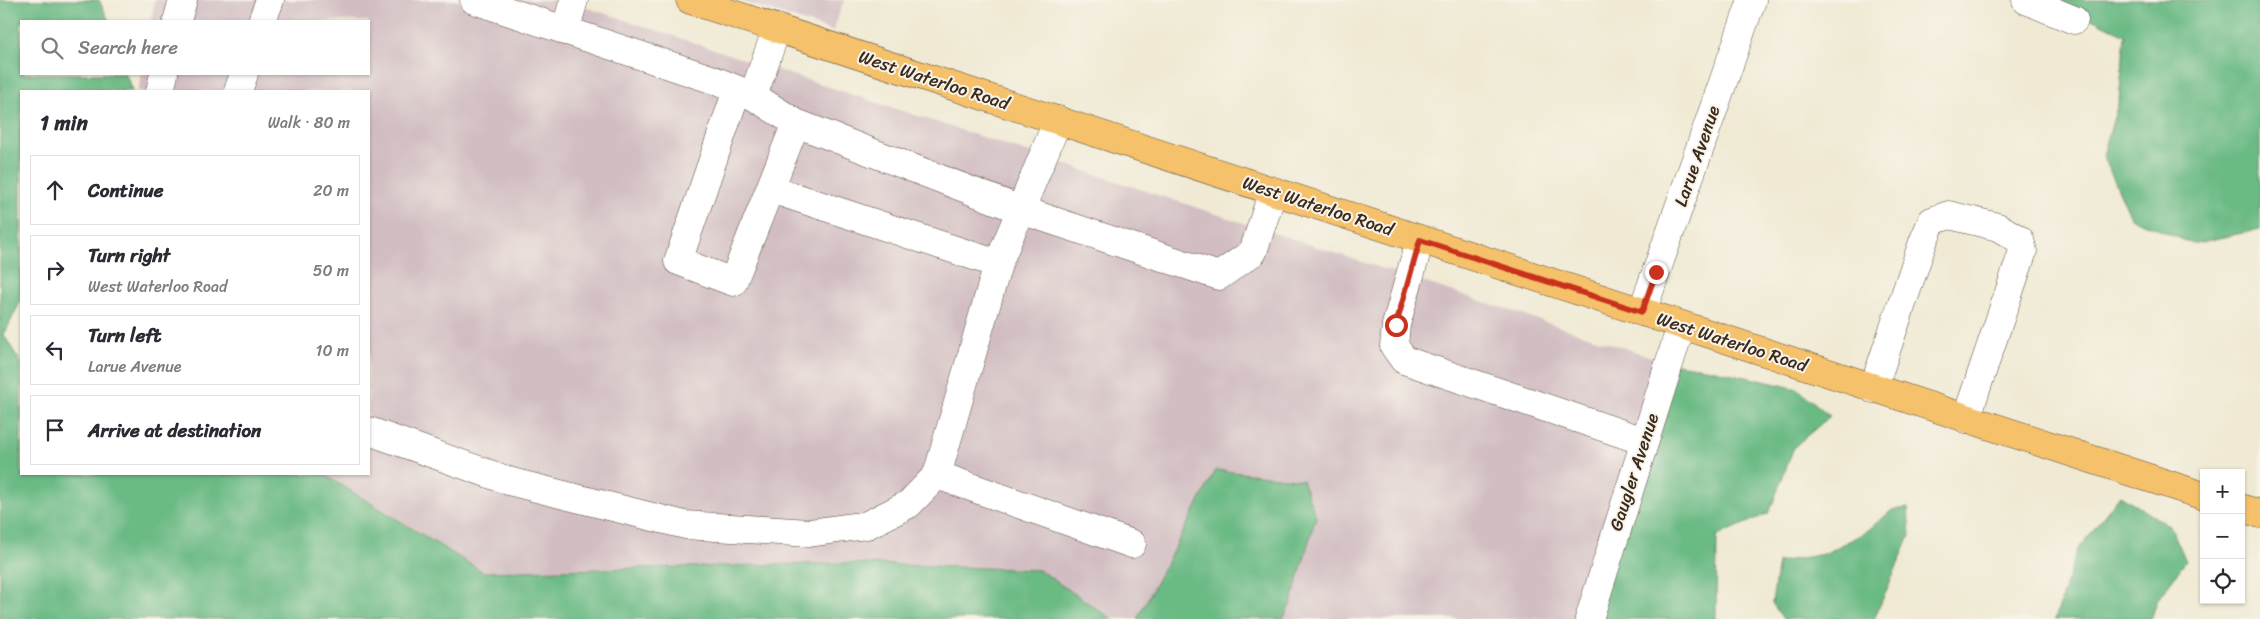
<!DOCTYPE html>
<meta charset="utf-8">
<style>
:root{--surface:#fff;--page:#f7f7f7;--text:#2b2b33;--muted:#7c7c81;--line:#e1e1e2}
body{margin:0;font-family:Sriracha,sans-serif;background:var(--page);color:var(--text)}
.controls{position:absolute;right:15px;bottom:15px;display:grid;overflow:hidden;border-radius:0px;box-shadow:0 1px 4px #0004}
.controls button{width:45px;height:45px;display:grid;place-items:center;padding:0;border:0;border-bottom:1px solid var(--line);background:var(--surface);color:var(--text);font:25px sans-serif}
.stop{position:absolute;width:15px;height:15px;margin:-11px;border:4px solid #c8321e;border-radius:50%;background:#fff}
.stop.end{background:#c8321e;border-color:#fff;box-shadow:0 1px 5px #0008}
.list{margin:0;padding:0;list-style:none}
h2{display:flex;justify-content:space-between;align-items:center;height:65px;margin:0;padding:0 20px;font-size:21px}
h2 small{font-size:16px;font-weight:400;color:var(--muted)}
.list li{display:grid;grid-template-columns:32px 1fr auto;gap:15px;align-items:center;box-sizing:border-box;height:70px;margin:0 10px 10px;padding:0 10px;border:1px solid var(--line);border-radius:0px}
.list b{display:block;font-size:19px;white-space:nowrap}
.list p{margin:0;font-size:16px;white-space:nowrap;color:var(--muted)}
.list em{font-size:16px;font-style:normal;color:var(--muted)}
.icon{flex:none;width:28px;height:28px;fill:none;stroke:currentColor;stroke-width:2;stroke-linecap:round;stroke-linejoin:round}
.map{position:relative;flex:none;width:2260px;height:619px;overflow:hidden}
.search{position:absolute;background:var(--surface);box-shadow:0 1px 4px #0004;left:20px;top:20px;width:350px;height:55px;display:flex;align-items:center;gap:12px;box-sizing:border-box;padding:0 18px;border-radius:0px;color:var(--muted);font-size:19px}
.panel{position:absolute;background:var(--surface);box-shadow:0 1px 4px #0004;left:20px;top:90px;width:350px;height:385px;border-radius:0px}
.map>svg:first-child{display:block}
.industrial{fill:#d2bec2}
.forest{fill:#6bba84;stroke:#537251}
.lines{fill:none;stroke-linecap:round;stroke-linejoin:round}
.minor-casing{stroke:#564739;stroke-width:29}
.major-casing{stroke:#564739;stroke-width:29}
.minor{stroke:#fff;stroke-width:28}
.major{stroke:#f5c16b;stroke-width:28}
.route{stroke:#c8321e;stroke-width:6}
.labels{text-anchor:middle;stroke-width:4;stroke-linejoin:round;paint-order:stroke}
.street-label{font-size:18px;fill:#3b2a1e;stroke:#f7f3e8}
</style>
<div class="map">
<svg width="2260" height="619" viewBox="0 0 2260 619">
<rect width="100%" height="100%" fill="#f7f3e8"/>
<filter id="ink" filterUnits="userSpaceOnUse"><feTurbulence type="fractalNoise" baseFrequency=".02" numOctaves="2"/><feDisplacementMap in="SourceGraphic" scale="10" xChannelSelector="R" yChannelSelector="G"/><feConvolveMatrix kernelMatrix="1 2 1 2 8 2 1 2 1" color-interpolation-filters="sRGB"/></filter>
<filter id="wash" filterUnits="userSpaceOnUse"><feTurbulence type="fractalNoise" baseFrequency=".0096" numOctaves="4" result="noise"/><feDisplacementMap in="SourceGraphic" scale="20" xChannelSelector="R" yChannelSelector="G"/><feGaussianBlur stdDeviation="1.12" result="paint"/><feColorMatrix in="noise" values="0 0 0 0 0 0 0 0 0 0 0 0 0 0 0 0 0 1.4 0 .05"/><feComposite in="paint" operator="in"/></filter>
<g filter="url(#wash)">
<rect width="100%" height="100%" fill="#f0ead4"/>
<path class="industrial" d="M155 0H564L1670 363 1577 619H1112L1039 570 845 563 483 572 323 474H369V91H138L141 74H369V21H151Z
M739 0H844L833 31Z"/>
<path class="forest" d="M0 0H99L109 21H21V74H126L132 91H21V300L4 335 21 363V474H323L483 572 845 563 1039 570 1112 619H0Z
M2051 0H2260V229L2193 244 2131 218 2103 155 2119 100 2125 35Z
M1670 363 1711 369 1798 389 1830 416 1794 447 1769 513 1717 536 1716 619H1589Z
M1216 470 1302 480 1316 517 1291 603 1283 619H1137Z
M2120 495 2171 527 2186 561 2158 599 2151 619H2055L2077 551Z
M1908 508 1910 536 1874 619H1783L1772 603 1778 562 1824 554 1866 532 1892 510Z"/>
</g>
<g filter="url(#ink)">
<g class="lines">
<defs>
<path id="minor" d="M474 0 711 79 753 96 796 123 1021 210 1219 276 1253 252 1273 191
M2026 0 2074 20
M177 21 183 0
M262 21 270 0
M565 31 574 0
M737 90 678 261 733 282 796 123
M160 91 164 74
M238 91 244 74
M753 96 777 28
M771 189 998 264 1058 120
M1420 240 1396 325 1394 346 1404 360 1644 441
M998 264 937 475 1132 544
M1642 312 1752 0
M1873 389 1923 242 1932 221 1949 215 1998 227 2020 240 2023 251 1966 419
M369 431 512 482 685 525 809 533 867 525 909 504 937 475
M1589 619 1681 326"/>
<path id="major" d="M690 0 2204 496
M2241 508 2260 514"/>
</defs>
<use href="#minor" class="minor-casing"/>
<use href="#major" class="major-casing"/>
<use href="#minor" class="minor"/>
<use href="#major" class="major"/>
</g>
</g>
<g class="lines" filter="url(#ink)">
<path class="route" d="M1396 325 1420 240 1642 312 1656 272"/>
</g>
<g class="labels">
<g class="street-label">
<text transform="translate(934 80) rotate(18)" y="6">West Waterloo Road</text>
<text transform="translate(1697 156) rotate(-71)" y="6">Larue Avenue</text>
<text transform="translate(1318 206) rotate(18)" y="6">West Waterloo Road</text>
<text transform="translate(1732 342) rotate(18)" y="6">West Waterloo Road</text>
<text transform="translate(1634 472) rotate(-72)" y="6">Gaugler Avenue</text>
</g>
</g>
</svg>
<div class="controls">
<button>+</button>
<button>−</button>
<button><svg class="icon" aria-label="locate" viewBox="0 0 24 24"><circle cx="12" cy="12" r="6"/><path d="M12 2v4M12 18v4M2 12h4M18 12h4"/></svg></button>
</div>
<div class="stop" style="left:1396px;top:325px"></div>
<div class="stop end" style="left:1656px;top:272px"></div>
<div class="search"><svg class="icon" aria-label="search" viewBox="0 0 24 24"><circle cx="10" cy="10" r="6"/><path d="M15 15l6 6"/></svg>Search here</div>
<section class="panel">
<h2>1 min<small>Walk · 80 m</small></h2>
<ul class="list">
<li><svg class="icon" aria-label="ahead" viewBox="0 0 24 24"><path d="M12 20V5M6 11l6-6 6 6"/></svg><div><b>Continue</b></div><em>20 m</em></li>
<li><svg class="icon" aria-label="right" viewBox="0 0 24 24"><path d="M7 20v-9h11M14 6l5 5-5 5"/></svg><div><b>Turn right</b><p>West Waterloo Road</p></div><em>50 m</em></li>
<li><svg class="icon" aria-label="left" viewBox="0 0 24 24"><path d="M17 20v-9H6M10 6l-5 5 5 5"/></svg><div><b>Turn left</b><p>Larue Avenue</p></div><em>10 m</em></li>
<li><svg class="icon" aria-label="arrive" viewBox="0 0 24 24"><path d="M6 21V4h12l-3 4 3 4H6"/></svg><div><b>Arrive at destination</b></div></li>
</ul>
</section>
</div>
